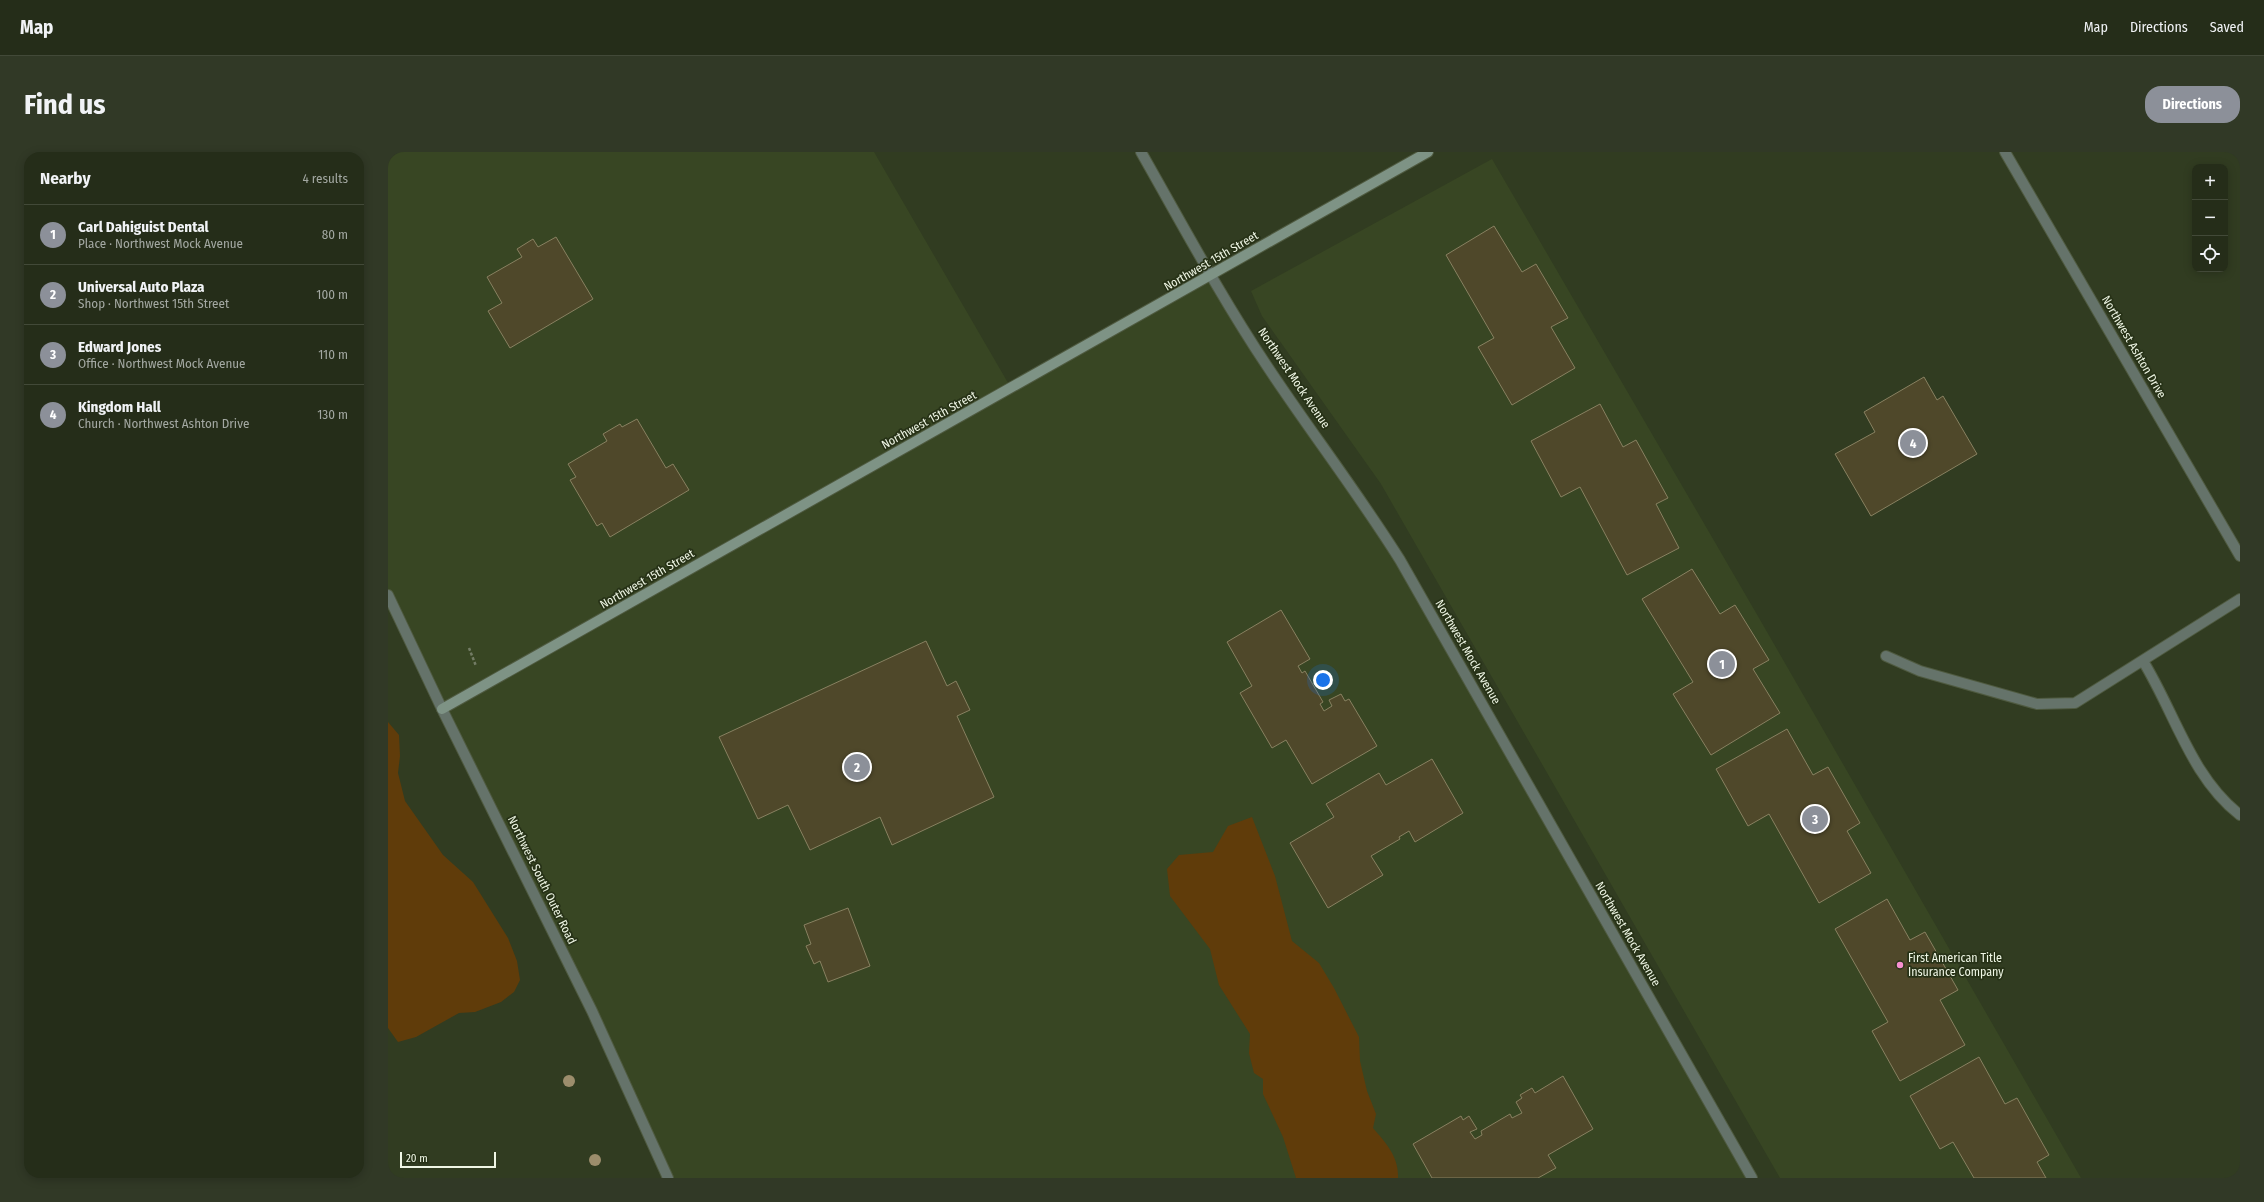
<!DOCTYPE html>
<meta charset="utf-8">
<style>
:root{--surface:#252d19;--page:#313926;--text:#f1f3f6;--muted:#a3a8a2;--line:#424938;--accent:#8c9099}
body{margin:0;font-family:"Fira Sans Condensed",sans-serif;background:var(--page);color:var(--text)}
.controls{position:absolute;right:12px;top:12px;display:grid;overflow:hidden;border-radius:8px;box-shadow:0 2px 10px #0003}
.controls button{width:36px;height:36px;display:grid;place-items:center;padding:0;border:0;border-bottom:1px solid var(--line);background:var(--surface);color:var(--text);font:20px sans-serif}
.scale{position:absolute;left:12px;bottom:10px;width:96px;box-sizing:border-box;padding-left:4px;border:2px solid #eff6e5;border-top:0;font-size:11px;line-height:14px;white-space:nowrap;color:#eff6e5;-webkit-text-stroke:3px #273217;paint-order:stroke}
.you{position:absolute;left:935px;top:528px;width:14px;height:14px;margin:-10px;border:3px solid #fff;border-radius:50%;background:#1a73e8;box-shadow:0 0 0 6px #1a73e833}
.badge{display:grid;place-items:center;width:26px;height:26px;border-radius:50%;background:var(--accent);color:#fff;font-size:13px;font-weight:700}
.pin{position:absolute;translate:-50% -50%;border:2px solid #fff;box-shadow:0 1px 4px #0006}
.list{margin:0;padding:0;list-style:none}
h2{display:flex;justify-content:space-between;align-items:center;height:52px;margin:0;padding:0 16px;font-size:17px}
h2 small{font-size:13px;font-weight:400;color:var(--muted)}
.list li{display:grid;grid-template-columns:26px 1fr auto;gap:12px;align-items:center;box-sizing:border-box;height:60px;padding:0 16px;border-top:1px solid var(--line)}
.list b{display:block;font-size:15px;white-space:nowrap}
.list p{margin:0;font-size:13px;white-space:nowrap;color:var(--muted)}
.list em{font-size:13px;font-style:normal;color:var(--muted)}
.icon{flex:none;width:22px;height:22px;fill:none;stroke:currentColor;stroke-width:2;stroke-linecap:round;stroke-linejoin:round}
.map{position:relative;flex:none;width:1852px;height:1026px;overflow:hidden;border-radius:16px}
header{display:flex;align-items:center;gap:24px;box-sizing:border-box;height:56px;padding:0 20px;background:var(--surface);border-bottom:1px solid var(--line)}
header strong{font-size:19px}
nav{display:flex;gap:22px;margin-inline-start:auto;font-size:14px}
.intro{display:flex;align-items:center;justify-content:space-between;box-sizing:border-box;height:96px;padding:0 24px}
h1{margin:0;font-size:28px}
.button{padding:10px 18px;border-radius:16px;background:var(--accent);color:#fff;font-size:14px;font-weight:700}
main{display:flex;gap:24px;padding:0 24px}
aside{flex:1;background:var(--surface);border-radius:16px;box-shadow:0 2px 10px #0003}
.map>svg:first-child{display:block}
.built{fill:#384623}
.green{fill:#603c0a}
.building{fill:#4f482a;stroke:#888161}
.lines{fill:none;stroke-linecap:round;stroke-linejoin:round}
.lane-casing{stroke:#4f5a40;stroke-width:12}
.street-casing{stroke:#4f5a40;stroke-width:12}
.secondary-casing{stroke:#4f5a40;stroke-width:12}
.path{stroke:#737c65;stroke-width:2.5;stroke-dasharray:3 2;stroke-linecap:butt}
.lane{stroke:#65736a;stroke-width:10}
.street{stroke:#65736a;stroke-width:10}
.secondary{stroke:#7e9385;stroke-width:10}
.tree{fill:#9c8d6c}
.poi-dot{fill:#f690d0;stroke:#273217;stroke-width:1.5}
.labels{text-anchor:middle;stroke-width:3.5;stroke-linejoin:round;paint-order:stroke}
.street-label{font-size:12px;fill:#eff6e5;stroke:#273217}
.poi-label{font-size:12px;fill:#eff6e5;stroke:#273217;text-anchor:start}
</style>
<header>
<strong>Map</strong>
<nav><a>Map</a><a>Directions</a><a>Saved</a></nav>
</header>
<div class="intro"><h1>Find us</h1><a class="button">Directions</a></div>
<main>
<aside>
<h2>Nearby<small>4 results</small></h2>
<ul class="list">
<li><span class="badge">1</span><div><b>Carl Dahiguist Dental</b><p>Place · Northwest Mock Avenue</p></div><em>80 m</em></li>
<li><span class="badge">2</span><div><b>Universal Auto Plaza</b><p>Shop · Northwest 15th Street</p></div><em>100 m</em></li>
<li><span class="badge">3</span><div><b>Edward Jones</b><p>Office · Northwest Mock Avenue</p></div><em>110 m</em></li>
<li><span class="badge">4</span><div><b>Kingdom Hall</b><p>Church · Northwest Ashton Drive</p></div><em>130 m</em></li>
</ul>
</aside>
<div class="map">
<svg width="1852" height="1026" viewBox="0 0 1852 1026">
<rect width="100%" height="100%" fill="#313c21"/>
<path class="built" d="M0 0H486L623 236 823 124 977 352 1364 1026H280L0 443Z
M1104 7 1371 466 1693 1026H1392L993 332 874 164 863 139Z"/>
<path class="green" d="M0 570 11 583 12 604 10 621 17 649 55 703 85 730 120 786 129 809 132 828 126 840 113 850 87 860 71 861 28 885 10 890 0 876Z
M864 665 887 724 904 789 931 811 946 836 971 885 972 909 979 939 988 962 985 976C998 991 1011 1005 1010 1026H908L895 985 875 942V927L866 921 861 901 862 882 831 833 822 797 782 744 779 717 791 703 825 700 840 674Z"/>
<path class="building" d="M1106 74 1134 120 1148 112 1180 166 1163 175 1187 216 1124 253 1090 195 1106 186 1058 103Z
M168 85 205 147 122 196 100 159 114 151 99 125 134 105 129 97 145 87 150 95Z
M1536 225 1549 248 1555 244 1589 302 1483 364 1447 302 1487 280 1476 260Z
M1212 252 1235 295 1248 288 1280 346 1268 352 1291 396 1239 423 1192 335 1173 345 1143 289Z
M249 267 278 316 285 312 301 338 222 385 214 371 209 374 182 328 188 325 180 312 219 289 215 282 232 272 234 275Z
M1304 417 1332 462 1347 453 1381 508 1365 517 1392 561 1323 603 1285 542 1305 530 1254 447Z
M893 458 922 507 910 514 914 521 917 519 935 550 932 552 936 559 944 554 941 548 953 542 957 549 961 547 989 594 924 632 898 588 884 596 852 541 864 534 839 490Z
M538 489 559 534 568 529 582 558 569 564 606 645 504 693 492 665 422 698 400 653 370 667 331 585Z
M1399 577 1425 623 1440 615 1472 671 1459 679 1483 721 1431 751 1381 662 1360 674 1328 617Z
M1044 607 1075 661 1027 690 1021 679 1011 685 1012 687 983 704 995 723 940 756 902 691 946 665 938 652 991 621 998 633Z
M1499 747 1522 788 1537 780 1570 838 1552 848 1577 893 1512 929 1484 879 1500 870 1447 777Z
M460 756 482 814 440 830 432 809 426 812 418 794 423 792 416 773Z
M1591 905 1617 952 1629 946 1661 1003 1649 1010 1658 1026H1586L1565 990 1552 997 1522 944Z
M1175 924 1205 977 1160 1003 1168 1016 1150 1026H1044L1025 992 1073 964 1075 968 1081 964 1089 977 1082 980 1087 987 1094 983 1093 979 1122 962 1124 966 1134 961 1128 950 1134 946 1132 943 1144 936 1147 941Z"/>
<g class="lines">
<defs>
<path id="lane" d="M1498 504 1532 519 1649 552 1687 551 1852 447
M1755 509C1787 561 1803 625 1852 663"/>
<path id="street" d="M753 0C794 72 833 145 879 214 922 279 970 341 1012 408L1364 1026
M1617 0 1852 404
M0 443 54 557 204 859 280 1026"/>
<path id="secondary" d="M54 557 1040 0"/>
</defs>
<use href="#lane" class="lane-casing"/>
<use href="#street" class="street-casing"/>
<use href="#secondary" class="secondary-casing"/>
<path class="path" d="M81 496 88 514"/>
<use href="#lane" class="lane"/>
<use href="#street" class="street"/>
<use href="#secondary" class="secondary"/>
</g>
<g class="tree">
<circle cx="181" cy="929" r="6"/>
<circle cx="207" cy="1008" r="6"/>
</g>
<circle class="poi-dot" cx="1512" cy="813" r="4"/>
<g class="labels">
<g class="street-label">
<text transform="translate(823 109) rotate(-30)" y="4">Northwest 15th Street</text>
<text transform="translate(1746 195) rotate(60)" y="4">Northwest Ashton Drive</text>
<text transform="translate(906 226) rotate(56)" y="4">Northwest Mock Avenue</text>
<text transform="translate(541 268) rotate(-29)" y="4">Northwest 15th Street</text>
<text transform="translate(259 427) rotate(-30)" y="4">Northwest 15th Street</text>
<text transform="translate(1080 500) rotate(60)" y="4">Northwest Mock Avenue</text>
<text transform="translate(154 728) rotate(64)" y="4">Northwest South Outer Road</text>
<text transform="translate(1240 782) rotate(60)" y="4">Northwest Mock Avenue</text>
</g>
<g class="poi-label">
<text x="1520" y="810">First American Title<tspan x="1520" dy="14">Insurance Company</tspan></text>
</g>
</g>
</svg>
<div class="controls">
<button>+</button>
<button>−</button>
<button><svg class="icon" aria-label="locate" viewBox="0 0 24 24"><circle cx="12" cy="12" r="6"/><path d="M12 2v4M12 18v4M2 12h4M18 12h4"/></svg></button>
</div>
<div class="scale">20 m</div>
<div class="you"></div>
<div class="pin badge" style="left:1334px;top:512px">1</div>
<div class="pin badge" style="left:469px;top:615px">2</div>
<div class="pin badge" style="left:1427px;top:667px">3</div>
<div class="pin badge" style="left:1525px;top:291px">4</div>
</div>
</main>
